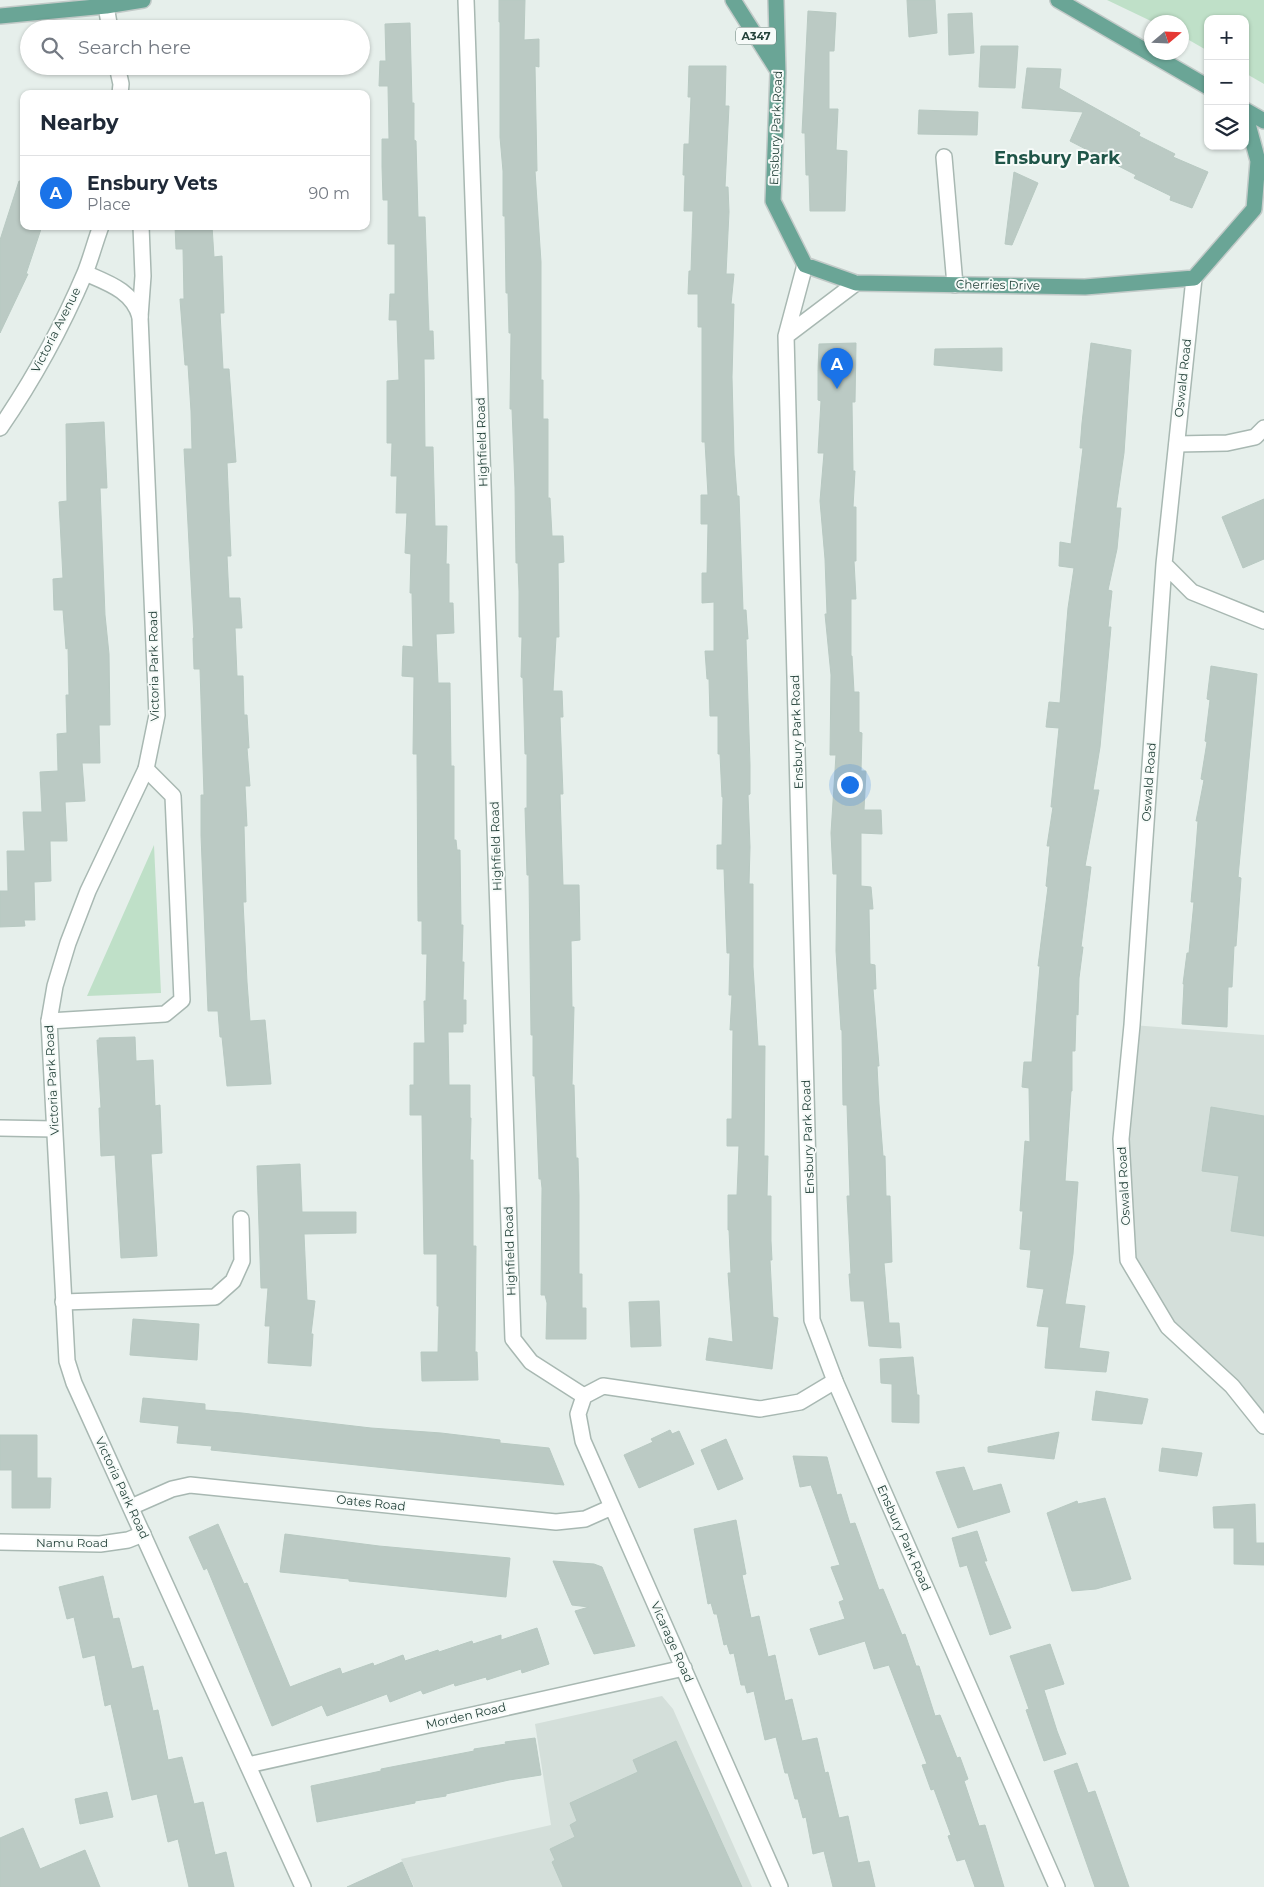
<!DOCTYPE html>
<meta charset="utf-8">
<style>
:root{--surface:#fff;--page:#f2f2f3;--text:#1f2937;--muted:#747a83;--line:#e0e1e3;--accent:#1a73e8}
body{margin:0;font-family:Montserrat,sans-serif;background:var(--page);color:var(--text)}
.controls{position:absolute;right:15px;top:15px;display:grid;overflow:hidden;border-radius:10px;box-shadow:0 1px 4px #0004}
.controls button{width:45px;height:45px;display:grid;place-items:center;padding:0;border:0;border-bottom:1px solid var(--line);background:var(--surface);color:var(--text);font:25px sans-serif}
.compass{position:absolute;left:1144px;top:15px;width:45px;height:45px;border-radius:50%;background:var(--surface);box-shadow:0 1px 4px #0004;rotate:71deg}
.you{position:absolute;left:849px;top:784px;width:18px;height:18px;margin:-12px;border:4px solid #fff;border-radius:50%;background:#1a73e8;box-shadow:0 0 0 8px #1a73e833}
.badge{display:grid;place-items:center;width:32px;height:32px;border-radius:50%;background:var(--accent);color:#fff;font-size:16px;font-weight:700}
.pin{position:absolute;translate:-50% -41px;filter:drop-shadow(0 1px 2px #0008)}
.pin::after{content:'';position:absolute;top:26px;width:18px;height:15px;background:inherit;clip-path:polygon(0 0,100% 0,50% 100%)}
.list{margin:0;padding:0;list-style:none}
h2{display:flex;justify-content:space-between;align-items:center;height:65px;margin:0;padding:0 20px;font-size:21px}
h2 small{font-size:16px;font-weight:400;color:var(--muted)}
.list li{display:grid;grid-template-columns:32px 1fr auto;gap:15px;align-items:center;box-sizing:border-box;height:75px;padding:0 20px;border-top:1px solid var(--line)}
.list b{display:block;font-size:19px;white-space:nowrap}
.list p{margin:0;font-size:16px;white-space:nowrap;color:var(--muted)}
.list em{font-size:16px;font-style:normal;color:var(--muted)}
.icon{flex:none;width:28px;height:28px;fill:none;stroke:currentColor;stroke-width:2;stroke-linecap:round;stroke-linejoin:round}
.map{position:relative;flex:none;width:1264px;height:1887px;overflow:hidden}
.search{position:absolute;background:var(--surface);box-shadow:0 1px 4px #0004;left:20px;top:20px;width:350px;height:55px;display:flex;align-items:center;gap:12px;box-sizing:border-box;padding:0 18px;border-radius:28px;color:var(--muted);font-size:19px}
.panel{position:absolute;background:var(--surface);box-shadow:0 1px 4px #0004;left:20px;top:90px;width:350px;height:140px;border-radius:10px}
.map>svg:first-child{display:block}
.built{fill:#d4dfda}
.green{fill:#bfe0c8}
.building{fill:#bbcac4;stroke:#b8c9c2}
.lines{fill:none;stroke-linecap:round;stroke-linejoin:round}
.service-casing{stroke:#a8b8b2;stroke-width:18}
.minor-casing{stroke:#a8b8b2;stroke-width:18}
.tertiary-casing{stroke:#a8b8b2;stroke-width:18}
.primary-casing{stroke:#c2cac8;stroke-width:18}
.service{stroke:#fff;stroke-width:15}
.minor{stroke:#fff;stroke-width:15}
.tertiary{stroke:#fff;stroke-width:15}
.primary{stroke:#6aa596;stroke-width:15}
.labels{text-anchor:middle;stroke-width:4;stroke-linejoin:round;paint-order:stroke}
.shield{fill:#f7fbf9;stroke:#637a73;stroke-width:1}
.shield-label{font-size:11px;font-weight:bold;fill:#24423a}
.street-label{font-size:12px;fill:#24423a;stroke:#f7fbf9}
.district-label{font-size:18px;font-weight:bold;fill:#1f5548;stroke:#f7fbf9}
</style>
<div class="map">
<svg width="1264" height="1887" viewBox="0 0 1264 1887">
<rect width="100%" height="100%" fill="#e6efeb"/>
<path class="built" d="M1132 1025 1264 1035V1426L1168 1327 1128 1260 1121 1139Z
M662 1696 673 1709 752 1887H414L401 1859 551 1825 535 1724Z"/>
<path class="green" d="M1107 0H1264V84L1245 73V19H1208V51L1182 36V22H1153Z
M154 845 161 993 87 996Z"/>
<path class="building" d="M499 0H525L524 40 539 39V67L535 66 537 171H535L541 262V380H543V419H548V498H550L552 536H563L564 562 558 563 559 637H556L553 691H562L563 717H560L563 794H560L563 885H579L580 940 571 941 572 1007H574L572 1085H574L576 1158H578L579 1196V1274H582V1308H586V1339H546L547 1303 545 1295H541L542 1188 541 1179H539L535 1076H533V1035H531L529 875H527L525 808H527V754H525L523 678 521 677 522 637H519V591L518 563H516L515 487 512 409H510L511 333H509L508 293H506L505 216H503V171L500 137V22H499Z
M907 0H935L937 33 909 37Z
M808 11 836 13 834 51H829V109H838L836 150 847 151 845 211H810L809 175H806L805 133H802Z
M972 13 974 53 949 55 948 14Z
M410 23 412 103H414V140L416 141 418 217H425L429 331H433L434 359H424L425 447H433L435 526H447L446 564H449V603H453L454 633 436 634 438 683H450L451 766H454V840H456L457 850H460L461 925H463L462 962H464L463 1000H466V1024H463V1032H448L449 1085H470V1118H471L470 1160H473V1246H476L475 1352H477L478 1380 422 1381 421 1352H438L439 1306H437V1254H424L422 1115H410V1085H414V1043H425L424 1001H426L427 954H422V921H418L417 754H413L414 677 402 676 403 646 413 647 412 593H410L411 554 405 553 407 513H396L397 476H391L392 443H387V381L399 380 397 320H389L390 294H395V244H388V200H383L382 166V139H389L388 86H379L380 61H386L385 24Z
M981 46H1018L1015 88 979 87Z
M689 66H726L725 106H729L725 187H728L729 212 726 274H734L731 304H734L732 377 734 455 737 496H739L743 610H746L748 639H746L750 765V794L748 795 750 847 749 884H753V967L758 1046H765L764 1156H768L767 1196H771V1241L772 1260H770L773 1317 778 1318 772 1369 706 1360 709 1338 733 1342 728 1273H731L729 1230H728V1195H737L739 1146H727V1119H732L733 1030H730L732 995H729L730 953H727L724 869H717V845H722L723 797H722L720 754H718V716H710L709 679H707L705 651H714V602L702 603V573H707L708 524H701V495H708L705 442H702V327H698V294H688L689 271H691L693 211H684L685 175H683L684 144H689L691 97H688Z
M1027 68 1061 69 1059 88 1140 133 1139 136 1175 154 1173 157 1208 172 1192 208 1170 200 1171 196 1134 178 1136 175 1070 141 1083 112 1022 108Z
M919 110 978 112 977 135 918 134Z
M1014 172 1038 183 1012 245 1005 244Z
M19 181 24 182V226H42L26 274H28L0 333V240Z
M175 226H212L214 257 222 256 224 313H220L223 369H229L236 462 227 463 231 556H227L229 598H240L242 628H235L237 676H243L244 715H247L249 748H247L250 786H245L247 826H244L246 902H243L247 982 250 1021 265 1020 271 1084 227 1086 222 1037H220L218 1011H208L201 835V795H204L200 669H194L193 638H194L184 449H192L191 411 188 365H185L180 299H184L183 249H176Z
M856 343 855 402H852L853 471H855L853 507H856V561H854L856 599H851V656H852L854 692H859V732L862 733 861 771H866L864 810H881L882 834 861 833V886L871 887 873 909H869L870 964 875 965 876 989H873L879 1066H877L879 1104 883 1156H885L886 1196H890L892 1262 884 1263 889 1323H899L901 1348 869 1346 864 1301H851L849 1274H851L847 1196H850L847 1105H843L842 1030H841L836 951 837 874H833L831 833 836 755H830L831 675 825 614H827L825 559 820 501 824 453H818L821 401 818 400V371L819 344Z
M1091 343 1131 350 1124 453 1116 508H1121L1117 549 1108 590 1112 591 1108 627H1111L1100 747 1093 790H1099L1085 866 1091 867 1081 947H1083L1079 978 1078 1015 1076 1014 1075 1051H1072V1091H1071L1065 1181 1078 1182 1073 1254 1065 1304 1085 1306 1079 1348 1109 1352 1106 1372 1045 1368 1049 1327 1037 1326 1044 1289 1027 1287 1031 1250 1020 1249 1023 1211H1020L1025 1141 1030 1142 1029 1088 1022 1087 1024 1062H1032L1040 966H1038L1048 887 1046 886 1050 846H1047L1053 807H1051L1059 728 1046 727 1049 702 1060 703 1068 608 1074 568 1059 566 1060 542 1071 544 1083 448H1080L1082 423Z
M1002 348V371L934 365 935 349Z
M104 422 107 488H100L105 615 109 654 110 725H99L100 763H82L85 801 65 802 67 841H50L51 881 34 882 35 920H24L25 926 0 927V891H8L7 851H25L23 812H42L40 772 58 771 57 734 67 733 66 695H69L68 648 66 649 63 610H54L53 579 63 578 59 502 67 501 66 424Z
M1264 499V559L1243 568 1222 517Z
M1211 666 1257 674 1238 877 1241 878 1236 946H1234L1232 987H1228L1227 1027 1182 1024 1184 984H1183L1187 953H1189L1194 902H1191L1196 847 1198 821H1196L1204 780 1201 779 1207 742 1205 741 1210 700 1207 699Z
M135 1037 136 1061 153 1060 155 1106 160 1105 162 1153 151 1154 157 1256 121 1258 115 1155 101 1156 99 1108H101L97 1040H99V1038Z
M1211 1107 1264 1116V1236L1231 1231 1239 1176 1202 1171Z
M300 1164 302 1212H356V1233L304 1234 307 1300 315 1301 311 1334H313L311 1366 268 1363 270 1326H265L268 1288H261L257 1166Z
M659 1301 661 1346 631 1347 629 1302Z
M133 1319 199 1324 197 1360 130 1355Z
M913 1357 917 1395H919V1423L892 1422V1384L881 1383 880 1359Z
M1096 1391 1148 1399 1142 1424 1092 1420Z
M143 1398 205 1404V1410L242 1413 371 1428 441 1433 500 1440V1443L549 1448 564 1485 435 1473 211 1450 212 1446 177 1443 179 1426 140 1422Z
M670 1430 672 1434 679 1431 694 1464 639 1488 624 1455 653 1442 651 1439Z
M1059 1432 1054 1459 988 1452V1447Z
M0 1435H37V1478H51L50 1508H12V1470H0Z
M726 1439 743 1479 718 1490 701 1450Z
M1162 1448 1202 1453 1197 1476 1159 1471Z
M793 1456 827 1457 837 1495 841 1494 850 1524 855 1523 879 1590 883 1589 902 1635 905 1634 916 1666H919L935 1716 940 1715 957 1758 960 1757 968 1779 964 1781 979 1826 985 1825 1004 1887H975L965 1859 957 1861 948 1836 951 1835 934 1789 931 1790 922 1765 927 1764 889 1665 874 1669 865 1641 819 1655 810 1629 845 1619 839 1602 844 1600 831 1567 840 1565 811 1485 800 1487Z
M964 1467 973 1491 1001 1484 1010 1512 958 1528 936 1472Z
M1105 1498 1131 1579 1096 1589 1072 1591 1047 1513 1077 1501 1078 1504Z
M1255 1504 1256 1543H1264V1565L1234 1564V1528H1214L1213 1507Z
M736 1520 746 1574 742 1575 751 1618 759 1616 768 1657 775 1655 785 1701 792 1699 802 1741 817 1738 825 1773 828 1772 839 1818 848 1816 858 1863 869 1861 875 1887H833L824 1851 813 1854 806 1817 803 1818 798 1799H795L788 1773H785L776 1737 765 1740 754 1691 747 1693 745 1685H741L734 1653 730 1654 727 1644 724 1645 717 1614H714L711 1603 708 1604 694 1529Z
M218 1524 244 1584 247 1583 290 1687 340 1668 342 1674 373 1663 374 1666 403 1655 405 1661 438 1650 439 1652 472 1641 473 1644 501 1635V1640L537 1628 549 1664 522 1673 521 1669 487 1680 486 1677 455 1686 454 1683 423 1694 421 1690 390 1702 387 1694 327 1716 322 1705 272 1726 207 1568 204 1570 189 1537Z
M977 1531 987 1561H984L1011 1628 990 1635 967 1565 960 1567 952 1538Z
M285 1534 379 1546 510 1558 506 1597 349 1581V1579L280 1572Z
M553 1561 594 1564 602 1567 635 1646 594 1654 575 1611 589 1607 572 1605Z
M103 1576 113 1619 119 1618 132 1669 143 1666 153 1711 158 1710 168 1760 182 1757 194 1804 203 1802 215 1855 226 1852 234 1887H189L178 1839 168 1842 157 1794 132 1800 111 1704 105 1706 95 1655 83 1658 74 1617 67 1619 59 1587Z
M1050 1644 1064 1684 1044 1690 1057 1731 1066 1754 1044 1761 1026 1710 1029 1709 1010 1656Z
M535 1738 541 1775 509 1780 446 1794V1796L415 1801V1803L317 1822 311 1786 381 1771V1769L474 1751V1749L506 1744 505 1742Z
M676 1741 742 1887H563L552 1862 555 1860 550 1849 575 1837 570 1825 577 1821 570 1803 638 1772 633 1760Z
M1077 1763 1088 1793 1095 1791 1129 1887H1095L1054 1771Z
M107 1792 113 1817 80 1824 75 1799Z
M23 1828 40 1869 85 1850 100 1887H0V1838Z
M402 1862 413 1887H347Z"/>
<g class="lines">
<defs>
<path id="service" d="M944 157 955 285
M140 317 143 276 141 226
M1177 444 1227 443 1255 437 1264 428
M49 1021 165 1014 182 1000 173 796 146 769
M63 1302 215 1297 233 1281 242 1261 241 1219"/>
<path id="minor" d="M466 0 513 1339 531 1362 584 1396 603 1386 760 1409 800 1402 835 1381
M1194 278 1164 564 1132 1025 1121 1139 1128 1260 1168 1327 1232 1386 1264 1426
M1164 564 1192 592 1264 621
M0 1128 54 1129
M584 1396 578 1414 583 1441 780 1887
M131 1507 172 1489 190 1485 556 1522 585 1519 612 1507
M0 1542 100 1544 128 1540 143 1534
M248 1765 684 1668"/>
<path id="tertiary" d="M106 6 110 29
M117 66 121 84 120 94
M805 265 786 336 812 1320 835 1381 1057 1887
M85 273C108 283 133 291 140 317L157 715 146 769 88 891 68 943 55 986 49 1021 67 1361 74 1383 303 1887
M786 336 856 283
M0 428C33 380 62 327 85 273 91 258 95 242 101 226"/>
<path id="primary" d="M733 0 778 71
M776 0 778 73 773 201 805 265 856 283 1085 287 1194 278 1254 209 1258 161 1245 113
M1058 0 1208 87
M0 16 106 6 143 0
M1245 110 1264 121"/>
</defs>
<use href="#service" class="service-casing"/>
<use href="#minor" class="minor-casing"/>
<use href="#tertiary" class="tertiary-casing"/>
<use href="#primary" class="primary-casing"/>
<use href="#service" class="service"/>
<use href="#minor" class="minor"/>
<use href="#tertiary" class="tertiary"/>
<use href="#primary" class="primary"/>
</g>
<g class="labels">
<rect class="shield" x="736" y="27.5" width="40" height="17" rx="4"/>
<g class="shield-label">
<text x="756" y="40">A347</text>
</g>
<g class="street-label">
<text transform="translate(776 128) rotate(-88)" y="4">Ensbury Park Road</text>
<text transform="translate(998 285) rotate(1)" y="4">Cherries Drive</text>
<text transform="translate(56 330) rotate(-63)" y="4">Victoria Avenue</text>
<text transform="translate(1183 378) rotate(-84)" y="4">Oswald Road</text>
<text transform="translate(482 442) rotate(-92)" y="4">Highfield Road</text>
<text transform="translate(154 666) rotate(-91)" y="4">Victoria Park Road</text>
<text transform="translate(797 732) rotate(-92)" y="4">Ensbury Park Road</text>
<text transform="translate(1149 782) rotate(-86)" y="4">Oswald Road</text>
<text transform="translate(496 846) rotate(-92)" y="4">Highfield Road</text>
<text transform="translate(52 1080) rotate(-93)" y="4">Victoria Park Road</text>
<text transform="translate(808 1137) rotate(-92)" y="4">Ensbury Park Road</text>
<text transform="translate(1124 1186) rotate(-93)" y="4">Oswald Road</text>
<text transform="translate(510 1251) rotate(-92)" y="4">Highfield Road</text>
<text transform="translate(122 1488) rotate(65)" y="4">Victoria Park Road</text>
<text transform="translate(371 1503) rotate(6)" y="4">Oates Road</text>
<text transform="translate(904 1538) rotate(66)" y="4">Ensbury Park Road</text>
<text x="72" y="1547">Namu Road</text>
<text transform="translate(672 1642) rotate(66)" y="4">Vicarage Road</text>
<text transform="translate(466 1716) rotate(-13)" y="4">Morden Road</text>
</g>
<g class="district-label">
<text x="1057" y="164">Ensbury Park</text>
</g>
</g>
</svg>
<div class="controls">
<button>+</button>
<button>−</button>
<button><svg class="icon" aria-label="layers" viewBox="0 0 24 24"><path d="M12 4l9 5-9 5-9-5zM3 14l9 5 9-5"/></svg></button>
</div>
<svg class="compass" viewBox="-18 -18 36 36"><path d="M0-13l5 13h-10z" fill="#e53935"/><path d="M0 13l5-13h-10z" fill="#747a83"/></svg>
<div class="you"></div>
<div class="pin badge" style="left:837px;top:389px">A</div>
<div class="search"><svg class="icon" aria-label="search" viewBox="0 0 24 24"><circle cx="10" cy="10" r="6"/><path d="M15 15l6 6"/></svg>Search here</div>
<section class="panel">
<h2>Nearby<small></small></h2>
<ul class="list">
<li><span class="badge">A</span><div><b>Ensbury Vets</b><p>Place</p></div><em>90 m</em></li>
</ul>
</section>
</div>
